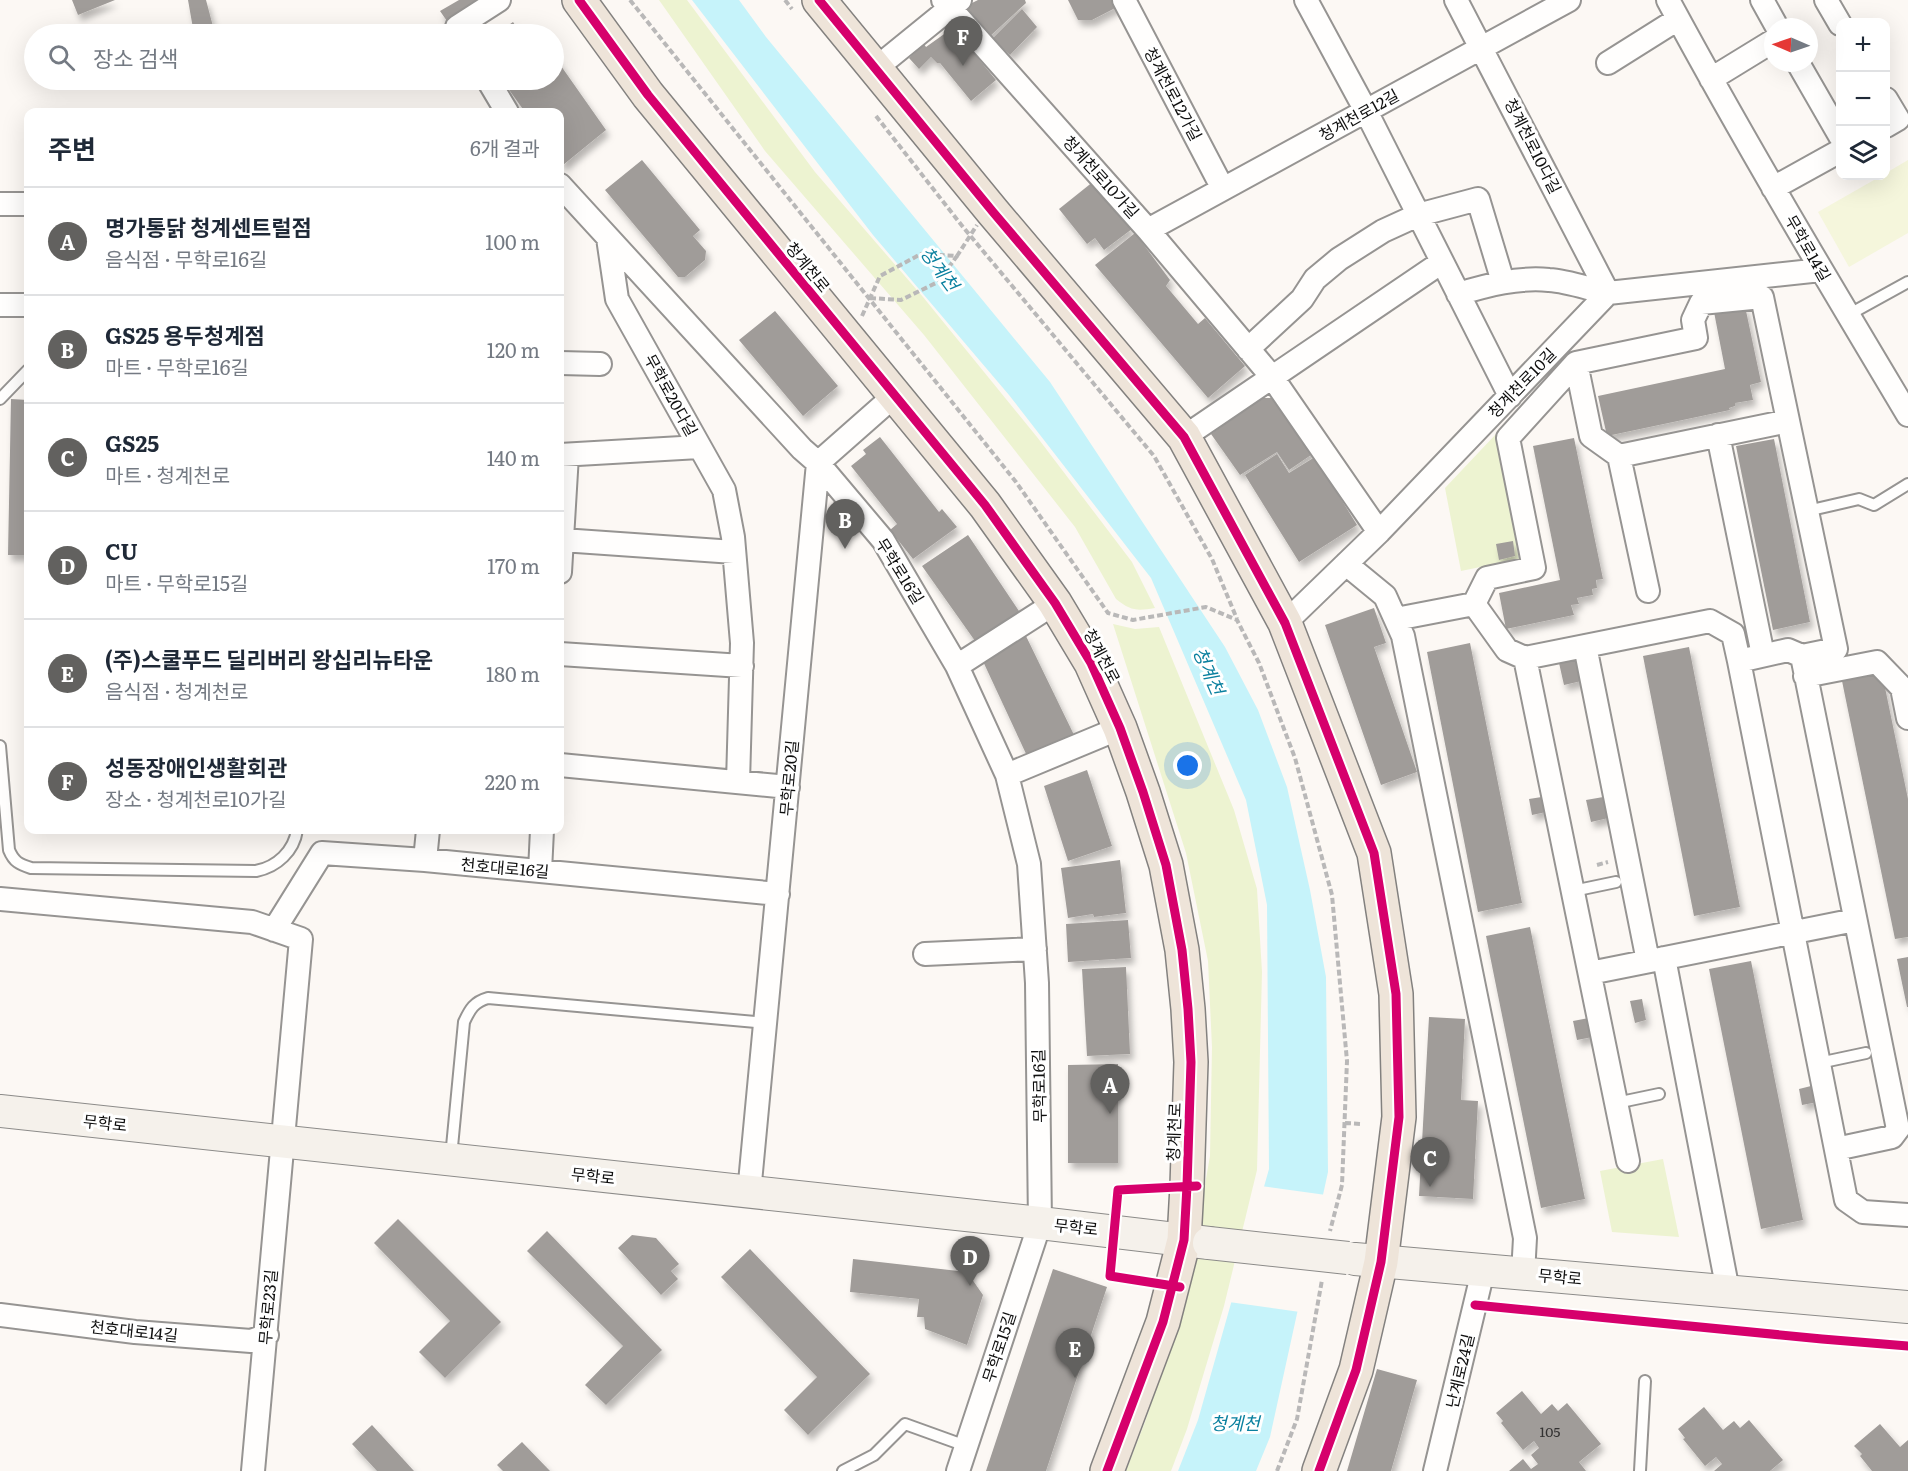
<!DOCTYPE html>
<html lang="ko">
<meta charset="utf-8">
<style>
:root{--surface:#fff;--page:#f6f6f7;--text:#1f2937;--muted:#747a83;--line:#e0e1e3;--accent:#62615f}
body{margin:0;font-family:Literata,"Noto Sans KR",serif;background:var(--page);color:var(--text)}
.controls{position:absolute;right:18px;top:18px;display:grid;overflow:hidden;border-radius:12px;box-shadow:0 6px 24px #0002}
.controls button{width:54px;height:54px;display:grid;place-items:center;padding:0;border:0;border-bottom:2px solid var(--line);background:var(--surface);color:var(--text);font:30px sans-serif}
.compass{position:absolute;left:1764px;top:18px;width:54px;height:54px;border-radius:50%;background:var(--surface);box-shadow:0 6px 24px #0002;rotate:272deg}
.you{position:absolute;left:1188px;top:766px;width:21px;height:21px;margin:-15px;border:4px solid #fff;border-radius:50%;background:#1a73e8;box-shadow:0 0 0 9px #1a73e833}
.badge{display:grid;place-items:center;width:39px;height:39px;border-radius:50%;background:var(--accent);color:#fff;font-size:20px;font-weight:700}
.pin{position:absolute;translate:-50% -50px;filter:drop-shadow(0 2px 3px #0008)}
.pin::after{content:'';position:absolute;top:32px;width:21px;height:18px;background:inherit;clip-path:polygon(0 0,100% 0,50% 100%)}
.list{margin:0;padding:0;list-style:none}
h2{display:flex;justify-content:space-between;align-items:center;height:78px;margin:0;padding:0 24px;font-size:26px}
h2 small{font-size:20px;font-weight:400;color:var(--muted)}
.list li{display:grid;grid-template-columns:39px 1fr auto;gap:18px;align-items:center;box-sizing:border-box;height:108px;padding:0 24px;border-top:2px solid var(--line)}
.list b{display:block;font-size:22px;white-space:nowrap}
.list p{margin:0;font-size:20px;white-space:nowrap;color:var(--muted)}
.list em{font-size:20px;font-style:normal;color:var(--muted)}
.icon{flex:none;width:33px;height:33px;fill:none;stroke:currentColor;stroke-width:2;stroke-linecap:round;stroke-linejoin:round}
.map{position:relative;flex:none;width:1908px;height:1471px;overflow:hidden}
.search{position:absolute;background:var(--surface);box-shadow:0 6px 24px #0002;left:24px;top:24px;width:540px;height:66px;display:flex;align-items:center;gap:15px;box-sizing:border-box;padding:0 21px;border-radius:33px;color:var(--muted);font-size:22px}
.panel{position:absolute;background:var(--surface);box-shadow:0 6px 24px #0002;left:24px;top:108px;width:540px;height:726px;border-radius:12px}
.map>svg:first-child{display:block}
.green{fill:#edf3d1}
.pitch{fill:#f5f6dc}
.water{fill:#c6f3fa}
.pier{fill:#fcf8f4}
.building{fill:#a09c99;filter:url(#shadow)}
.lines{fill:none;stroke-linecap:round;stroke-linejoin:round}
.lane-casing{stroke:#969492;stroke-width:14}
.street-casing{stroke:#969492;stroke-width:26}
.secondary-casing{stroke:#8c8b89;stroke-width:34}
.primary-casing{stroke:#83817f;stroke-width:36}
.path{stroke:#b9b8b8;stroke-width:4;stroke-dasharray:6 3;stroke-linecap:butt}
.lane{stroke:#fffefd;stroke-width:10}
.street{stroke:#fffefd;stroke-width:22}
.secondary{stroke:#f5f1eb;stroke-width:32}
.primary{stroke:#eee4d9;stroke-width:33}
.secondary-bridge-casing{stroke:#8c8b89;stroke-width:34;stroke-linecap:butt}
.path-bridge{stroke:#b9b8b8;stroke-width:4;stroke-dasharray:6 3;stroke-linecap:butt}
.secondary-bridge{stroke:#f5f1eb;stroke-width:32}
.cycleway-casing{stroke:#fff;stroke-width:13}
.cycleway{stroke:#d6006c;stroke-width:9}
.labels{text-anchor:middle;stroke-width:6;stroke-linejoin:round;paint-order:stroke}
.number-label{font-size:14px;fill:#333232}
.street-label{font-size:16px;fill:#0f0f0f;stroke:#fff}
.water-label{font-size:18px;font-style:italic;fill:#0a809f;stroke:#fff}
</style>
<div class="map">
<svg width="1908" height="1471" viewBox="0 0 1908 1471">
<defs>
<filter id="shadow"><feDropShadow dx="3.5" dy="6" stdDeviation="3" flood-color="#0004"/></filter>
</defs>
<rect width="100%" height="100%" fill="#fcf8f4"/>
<path class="green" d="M659 0H687L815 172 923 297 1037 437 1132 562 1155 608C1137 611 1131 611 1116 599L1075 527 924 335 765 151Z
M1496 434 1519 559 1461 571 1445 488Z
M1113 624 1135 629 1159 627 1234 810 1257 889 1262 972 1257 1170 1224 1306 1187 1429 1171 1471H1126L1145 1422 1184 1304 1210 1156 1212 1047 1208 961 1186 853Z
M1663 1159 1679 1237 1612 1232 1600 1171Z"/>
<path class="pitch" d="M1908 160V233L1849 267 1818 212 1881 176H1886V173Z"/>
<path class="water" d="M692 0H739L766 37 1050 382 1225 647 1258 710 1287 787 1310 890 1326 977 1328 1172 1270 1437 1256 1471H1178L1198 1420 1269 1169 1267 905 1246 800 1151 578 1009 395 873 235Z"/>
<path class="pier" d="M1261 1186 1326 1195 1300 1312 1229 1302Z"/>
<path class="building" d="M72 0H115L78 15Z
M188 0H206L215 34H194Z
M459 0H486L449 24 440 11Z
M978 0H1025L1026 3 988 38 968 18V5Z
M1068 0H1116L1119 6 1092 20H1078Z
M1022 9 1037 27 1010 55 992 39Z
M513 22 521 34 527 30 530 34H496Z
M947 32 958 34 996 80 971 101 940 63H937L931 57 919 69 909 58 924 44 926 47Z
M554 56 606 130 563 165 560 161V112H525L502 80H554Z
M642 160 700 230 693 236 706 251 705 260 685 277H678L605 190Z
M1094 181 1132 229 1104 250 1095 238 1087 244 1059 209Z
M1135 233 1170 280 1166 286 1198 324 1205 318 1245 366 1208 398 1095 265Z
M1745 306 1761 382 1750 385 1753 400 1735 403V406L1729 408 1730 410 1607 436 1598 396 1725 369 1714 312Z
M775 311 838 386 803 416 739 340Z
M1261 398H1281L1314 453 1289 470 1277 452 1240 475 1211 434Z
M11 399 28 400V555H8Z
M880 437 939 512 942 509 957 527 913 559 890 530 897 524 851 466 866 454 863 450Z
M1574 438 1603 579 1596 580 1597 588 1592 589 1593 595 1577 598 1579 604 1571 605 1574 615 1506 629 1499 593 1560 580 1533 446Z
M1774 439 1810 622 1773 630 1736 446Z
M1277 454 1289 473 1315 457 1357 525 1299 562 1245 475Z
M968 535 1023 617 980 648 922 566Z
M1513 541 1515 556 1499 560 1496 544Z
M1374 608 1386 643 1374 647 1417 772 1381 785 1325 625Z
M1025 634 1074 735 1028 758 981 657Z
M1470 643 1522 903 1478 912 1427 652Z
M1689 647 1740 907 1694 916 1643 656Z
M1582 658 1586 680 1564 685 1559 663Z
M1882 673 1908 799V937L1895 939 1842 681Z
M1087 770 1112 846 1068 861 1044 786Z
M1548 796 1551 811 1532 815 1529 799Z
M1609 796 1613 817 1591 822 1586 800Z
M1120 860 1126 913 1094 917 1093 914 1068 918 1061 868Z
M1128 920 1131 958 1068 962 1066 924Z
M1530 927 1585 1199 1541 1208 1486 936Z
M1908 957V1007H1907L1897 959Z
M1751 961 1803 1220 1761 1229 1709 969Z
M1126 967 1130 1054 1087 1056 1082 969Z
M1642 999 1646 1020 1635 1023 1630 1001Z
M1429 1017 1465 1019 1461 1100 1478 1101 1473 1199 1419 1196Z
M1594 1017 1598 1036 1577 1040 1573 1021Z
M1118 1064V1163H1068V1065Z
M1815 1085 1818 1102 1802 1105 1799 1089Z
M398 1219 501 1322 445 1378 419 1352 450 1321 374 1243Z
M547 1231 662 1350 606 1405 585 1385 623 1346 527 1251Z
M632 1235 656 1238 679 1264 671 1271 678 1279 661 1295 618 1248Z
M750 1249 870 1374 808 1435 784 1410 817 1377 721 1277Z
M853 1259 967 1272 983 1295 967 1345 925 1329 924 1317H917L919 1299 850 1292Z
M1053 1269 1107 1287 1046 1471H986Z
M1377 1369 1417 1380 1391 1471H1347Z
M1522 1391 1541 1414 1552 1404 1558 1411 1567 1403 1601 1444 1579 1462 1586 1471H1509L1523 1459 1531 1469 1538 1464 1531 1455 1539 1448 1534 1441 1523 1450 1501 1423 1503 1421 1496 1413Z
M1704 1407 1723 1430 1734 1421 1740 1428 1749 1420 1783 1460 1770 1471H1714L1722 1464 1716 1457 1705 1466 1683 1439 1685 1438 1678 1429Z
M1880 1424 1900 1447 1908 1440V1471H1872L1860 1456 1862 1454 1854 1446Z
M372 1425 414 1471H377L352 1444Z
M522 1442 550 1471H503L497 1465Z"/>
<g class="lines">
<defs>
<path id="lane" d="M1848 315 1908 282
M0 399 28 370
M1807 511 1859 499 1874 505 1908 484
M0 746 9 850C14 862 19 864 31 868L256 871C277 867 294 851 297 830
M1573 891 1616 882
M1819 1063 1866 1053
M1616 1103 1659 1094
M451 1157 464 1022C470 1009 474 1002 488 998L766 1023
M843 1471 874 1455 905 1424 966 1446
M1640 1471 1645 1381"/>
<path id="street" d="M943 0 1148 230 1272 377 1379 532
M1124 0 1223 189
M1306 0 1366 111 1510 396
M1456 0 1608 293
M1668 0C1744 141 1826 278 1908 415
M1762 0 1777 27
M1826 0 1840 24
M461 34 457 27 499 0
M1608 63 1678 19
M1798 63 1840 136
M875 69 960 0
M1711 79 1773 41
M488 80 507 112
M1886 99 1898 119 1886 126
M560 185 802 449 818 463 883 540 957 666 1007 775 1029 864 1037 983 1040 1223 958 1471
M1773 188 1840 151
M0 204H28
M1148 230 1569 0
M608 238 617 299 724 490 733 537 742 643 738 782
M1458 294C1488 285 1518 277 1549 280 1568 281 1589 289 1608 293
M0 305H28
M1248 349 1302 299 1315 279 1339 259 1383 231 1418 215 1478 199 1503 282
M560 363 600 364
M1576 363 1591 436 1619 456 1788 421
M1718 435 1763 655
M1184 437 1442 262
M560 455 699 447
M1619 456 1648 591
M562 540 734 552
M1346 564 1385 596 1403 636 1525 1238 1523 1274
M560 572 567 455
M1474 604 1507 650 1525 658 1710 621 1733 634 1739 661 1788 650 1802 656
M1396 619 1474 604 1487 578 1534 568 1508 438 1576 363 1696 338 1693 320 1701 303 1762 297 1836 649 1802 656 1898 1129 1892 1137 1836 1149
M1285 623 1379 532 1608 293 1821 270
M1585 646 1648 961
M560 654 742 666
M1525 658 1628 1161
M1739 661 1846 1200 1863 1212 1908 1215
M957 666 1055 603
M1805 676 1877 662 1902 688 1908 718
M560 765 788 787
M1007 775 1120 728
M425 860 428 830
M540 871 542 830
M0 899 252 922 301 939C284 1116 270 1294 253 1471
M274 930 322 853 425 860 778 894
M925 954 1035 949
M1664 958 1728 1291
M1590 973 1855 920
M749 1193 818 463 894 396
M0 1315 135 1332 251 1341 267 1335
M1435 1471 1483 1271"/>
<path id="secondary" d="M0 1111 1040 1223 1209 1243
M1355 1259 1908 1307"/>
<path id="primary" d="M579 0 648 95 985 505 1055 603 1091 663 1120 728 1143 792 1166 865 1182 950 1188 1009 1191 1062 1187 1186 1184 1240 1163 1322 1107 1471
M819 0 993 212 1184 437 1285 623 1374 853 1396 994 1399 1117 1381 1262 1369 1314 1356 1370 1319 1471"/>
</defs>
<use href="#lane" class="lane-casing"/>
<use href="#street" class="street-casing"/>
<use href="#secondary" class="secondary-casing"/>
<use href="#primary" class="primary-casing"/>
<path class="path" d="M630 0 1016 482 1108 613 1133 620 1206 607 1237 620 1259 663 1295 758 1332 895 1347 1061 1342 1185 1330 1231
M785 0 792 9
M876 116 963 227 1154 456 1212 559 1237 619
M870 298 901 300 938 282 957 256
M1597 865 1608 862
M1345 1123 1362 1124
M1277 1471 1297 1419 1322 1280"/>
<use href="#lane" class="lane"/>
<use href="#street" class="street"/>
<use href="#secondary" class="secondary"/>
<use href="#primary" class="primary"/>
<defs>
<path id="secondary-bridge" d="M1209 1243 1348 1258"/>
</defs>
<use href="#secondary-bridge" class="secondary-bridge-casing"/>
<path class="path-bridge" d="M862 316 880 276 921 254 957 256 977 225"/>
<use href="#secondary-bridge" class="secondary-bridge"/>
<defs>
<path id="cycleway" d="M579 0 648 95 985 505 1055 603 1091 663 1120 728 1143 792 1166 865 1182 950 1188 1009 1191 1062 1187 1186 1184 1240 1163 1322 1107 1471
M819 0 993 212 1184 437 1285 623 1374 853 1396 994 1399 1117 1381 1262 1369 1314 1356 1370 1319 1471
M1180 1287 1110 1276 1118 1190 1197 1186
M1475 1305 1822 1339 1908 1346"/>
</defs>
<use href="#cycleway" class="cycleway-casing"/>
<use href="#cycleway" class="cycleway"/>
</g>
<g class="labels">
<g class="number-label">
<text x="1550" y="1437">105</text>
</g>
<g class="street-label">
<text transform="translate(1173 94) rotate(62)" y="6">청계천로12가길</text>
<text transform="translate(1359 115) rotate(-29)" y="6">청계천로12길</text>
<text transform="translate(1533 146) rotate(63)" y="6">청계천로10다길</text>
<text transform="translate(1101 177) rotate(48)" y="6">청계천로10가길</text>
<text transform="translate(1808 248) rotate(60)" y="6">무학로14길</text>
<text transform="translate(808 267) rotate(51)" y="6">청계천로</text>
<text transform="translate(1522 383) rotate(-46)" y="6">청계천로10길</text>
<text transform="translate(671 395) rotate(61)" y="6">무학로20다길</text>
<text transform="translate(900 571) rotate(58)" y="6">무학로16길</text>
<text transform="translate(1102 656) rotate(62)" y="6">청계천로</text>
<text transform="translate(789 778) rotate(-85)" y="6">무학로20길</text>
<text transform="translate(505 868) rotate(5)" y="6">천호대로16길</text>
<text transform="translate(1039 1086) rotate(-91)" y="6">무학로16길</text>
<text transform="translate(105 1123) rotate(6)" y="6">무학로</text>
<text transform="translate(1174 1132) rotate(-88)" y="6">청계천로</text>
<text transform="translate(593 1176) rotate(6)" y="6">무학로</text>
<text transform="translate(1076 1227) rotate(6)" y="6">무학로</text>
<text transform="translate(1560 1277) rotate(5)" y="6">무학로</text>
<text transform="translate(268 1307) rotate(-85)" y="6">무학로23길</text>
<text transform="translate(134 1331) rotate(6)" y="6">천호대로14길</text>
<text transform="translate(999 1347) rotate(-72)" y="6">무학로15길</text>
<text transform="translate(1460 1371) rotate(-77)" y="6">난계로24길</text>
</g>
<g class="water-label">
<text transform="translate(939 269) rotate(53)" y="6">청계천</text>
<text transform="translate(1208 671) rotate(66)" y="6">청계천</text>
<text x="1235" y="1430">청계천</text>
</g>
</g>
</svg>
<div class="controls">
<button>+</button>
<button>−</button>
<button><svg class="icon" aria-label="layers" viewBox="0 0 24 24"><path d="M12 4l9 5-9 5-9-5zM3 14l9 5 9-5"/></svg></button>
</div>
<svg class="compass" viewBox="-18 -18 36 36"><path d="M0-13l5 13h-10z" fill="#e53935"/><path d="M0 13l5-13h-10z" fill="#747a83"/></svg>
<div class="you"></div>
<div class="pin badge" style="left:1110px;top:1114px">A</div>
<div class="pin badge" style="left:845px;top:549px">B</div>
<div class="pin badge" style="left:1430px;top:1187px">C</div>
<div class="pin badge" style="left:970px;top:1286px">D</div>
<div class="pin badge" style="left:1075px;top:1378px">E</div>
<div class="pin badge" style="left:963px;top:66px">F</div>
<div class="search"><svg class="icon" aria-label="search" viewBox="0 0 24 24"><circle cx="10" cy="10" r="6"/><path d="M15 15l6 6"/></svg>장소 검색</div>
<section class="panel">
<h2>주변<small>6개 결과</small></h2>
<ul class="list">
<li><span class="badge">A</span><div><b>명가통닭 청계센트럴점</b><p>음식점 · 무학로16길</p></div><em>100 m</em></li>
<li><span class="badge">B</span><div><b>GS25 용두청계점</b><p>마트 · 무학로16길</p></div><em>120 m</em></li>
<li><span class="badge">C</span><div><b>GS25</b><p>마트 · 청계천로</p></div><em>140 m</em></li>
<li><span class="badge">D</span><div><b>CU</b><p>마트 · 무학로15길</p></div><em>170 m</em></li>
<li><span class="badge">E</span><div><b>(주)스쿨푸드 딜리버리 왕십리뉴타운</b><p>음식점 · 청계천로</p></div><em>180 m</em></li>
<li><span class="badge">F</span><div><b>성동장애인생활회관</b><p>장소 · 청계천로10가길</p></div><em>220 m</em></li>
</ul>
</section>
</div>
